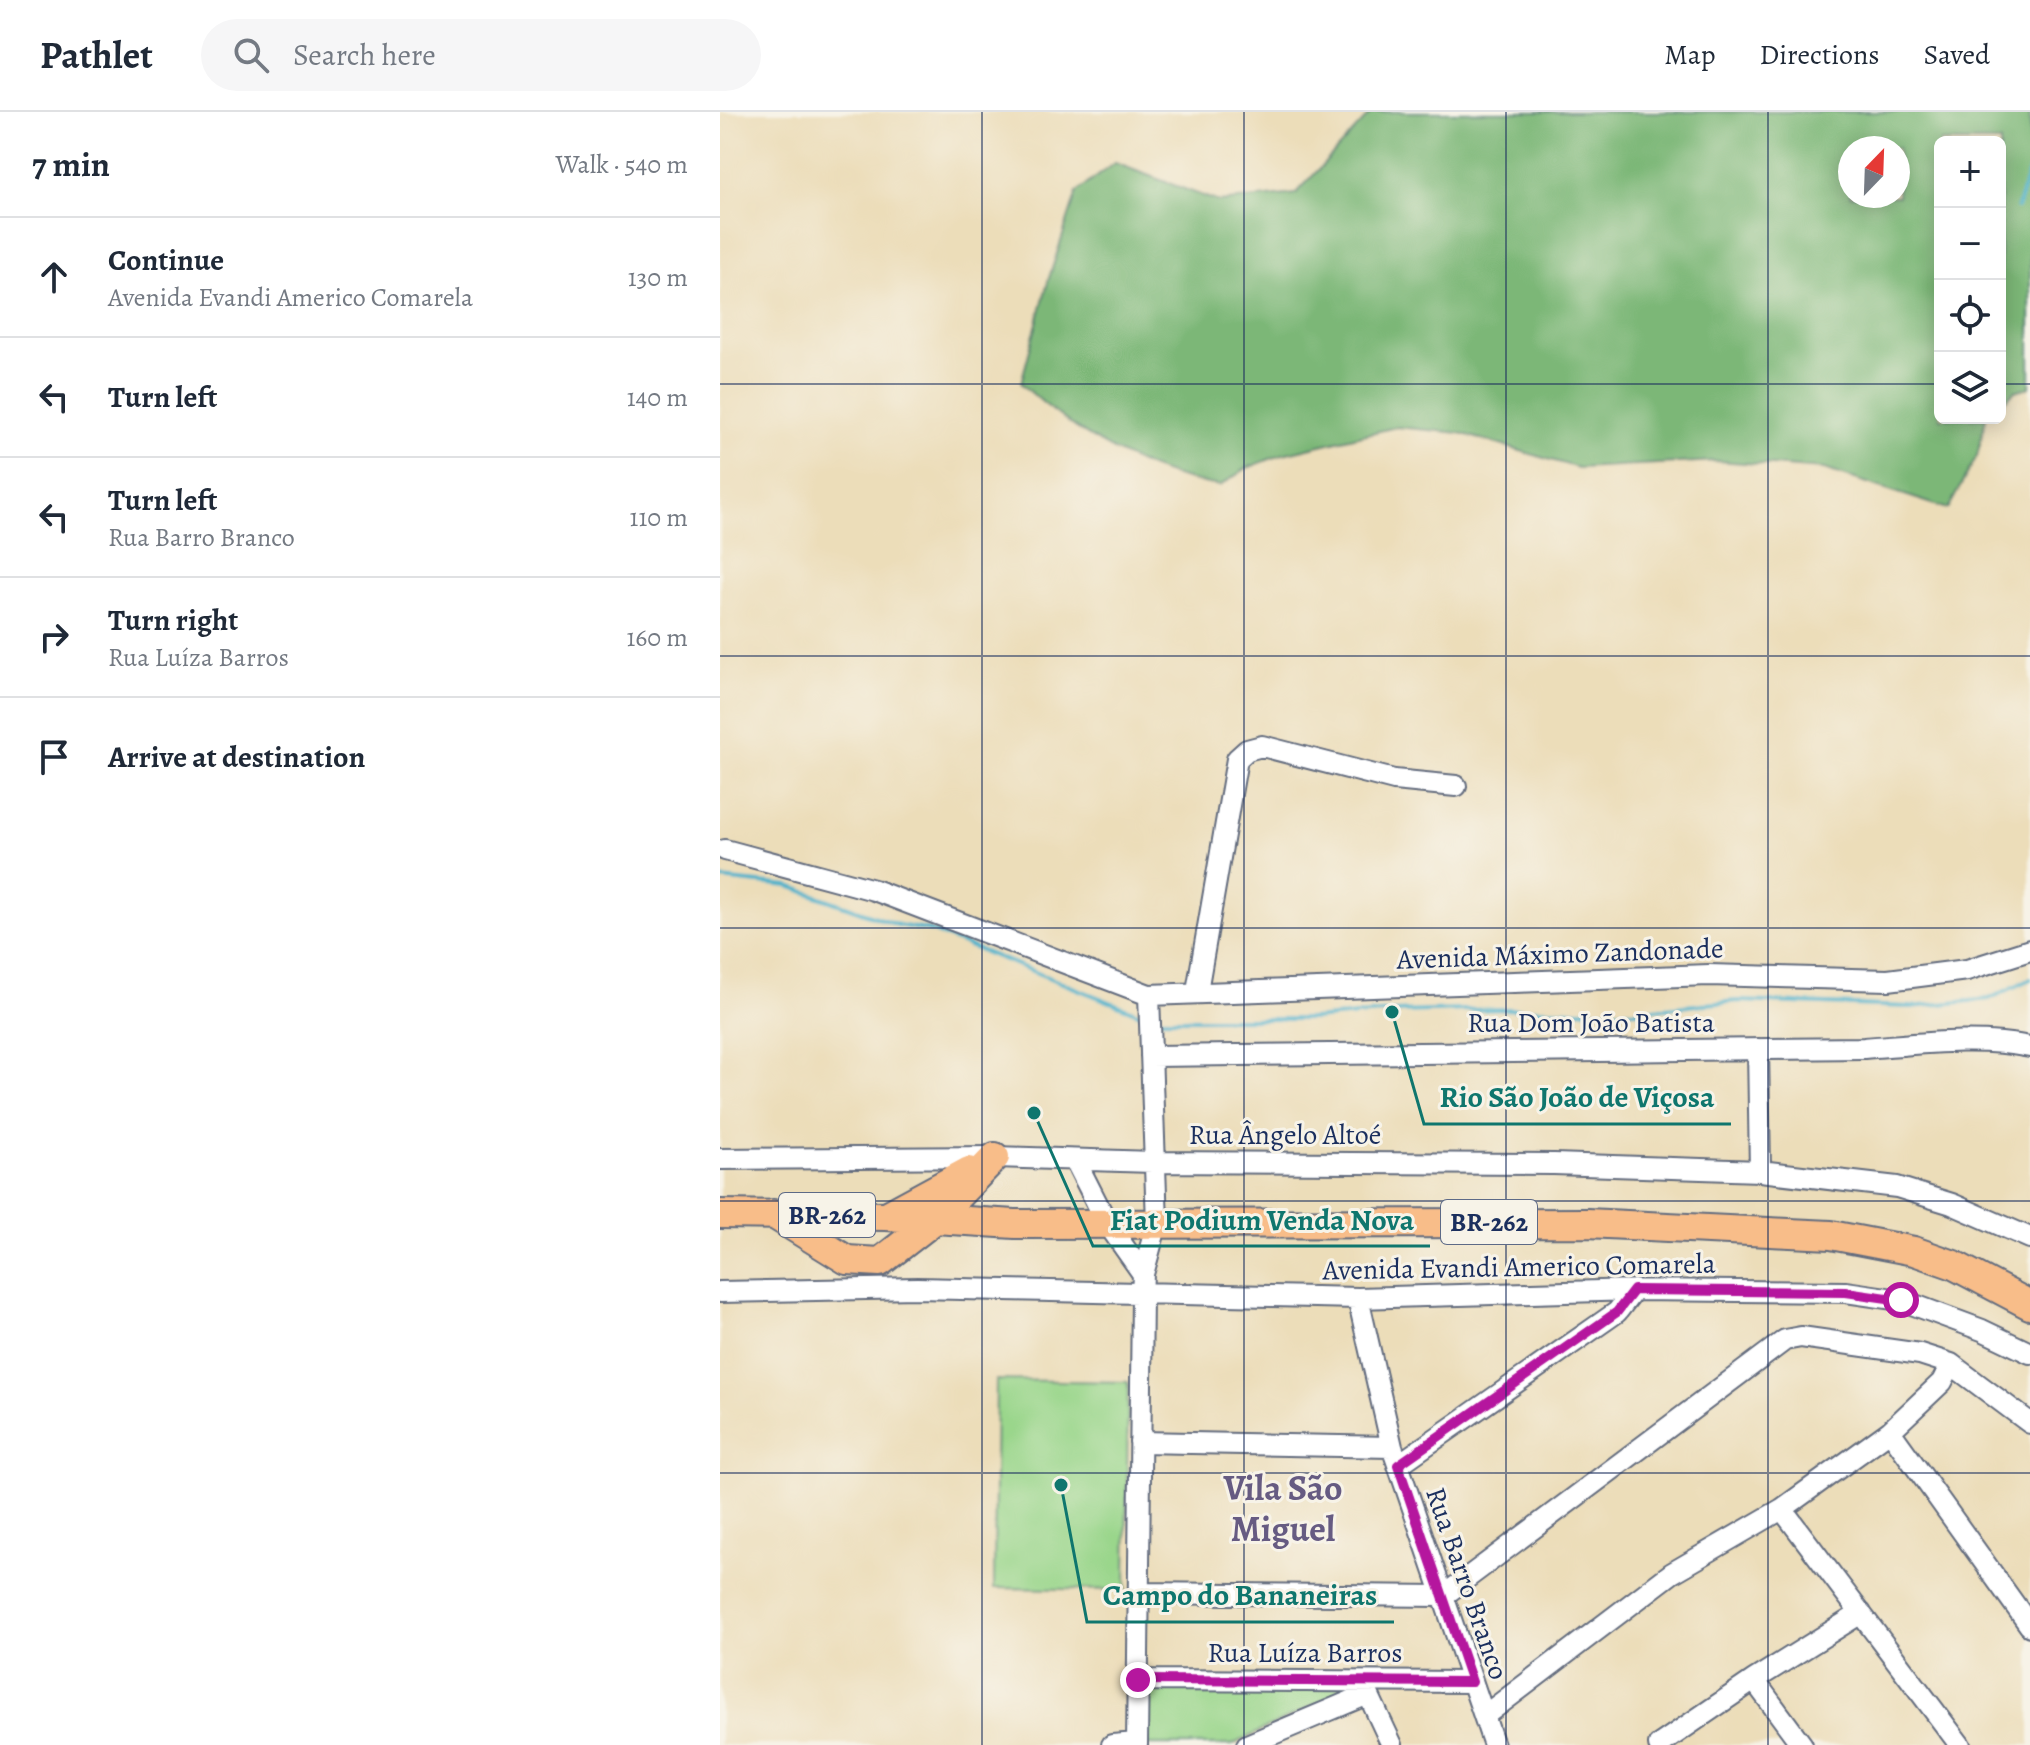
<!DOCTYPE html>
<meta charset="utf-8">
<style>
:root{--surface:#fff;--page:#f6f6f7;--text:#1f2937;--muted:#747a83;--line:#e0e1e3}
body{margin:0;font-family:Alegreya,serif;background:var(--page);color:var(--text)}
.controls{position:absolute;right:24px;top:24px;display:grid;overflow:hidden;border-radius:12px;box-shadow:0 4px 20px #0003}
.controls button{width:72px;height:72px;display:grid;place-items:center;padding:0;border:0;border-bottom:2px solid var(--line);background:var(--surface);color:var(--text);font:40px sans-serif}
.compass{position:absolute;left:1118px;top:24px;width:72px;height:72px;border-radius:50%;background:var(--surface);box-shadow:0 4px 20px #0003;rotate:23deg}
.stop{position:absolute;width:24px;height:24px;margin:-18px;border:6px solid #b5179e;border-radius:50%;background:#fff}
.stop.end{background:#b5179e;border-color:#fff;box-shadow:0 2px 8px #0008}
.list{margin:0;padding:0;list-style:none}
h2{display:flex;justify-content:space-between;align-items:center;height:104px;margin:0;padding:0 32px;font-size:34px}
h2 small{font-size:26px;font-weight:400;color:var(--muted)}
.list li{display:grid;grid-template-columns:52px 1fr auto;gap:24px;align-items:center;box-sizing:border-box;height:120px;padding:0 32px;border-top:2px solid var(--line)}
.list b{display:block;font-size:30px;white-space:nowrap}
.list p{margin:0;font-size:26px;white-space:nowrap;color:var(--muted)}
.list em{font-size:26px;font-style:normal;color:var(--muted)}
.icon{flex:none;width:44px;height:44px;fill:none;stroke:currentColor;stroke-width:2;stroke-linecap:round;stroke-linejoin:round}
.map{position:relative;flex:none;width:1310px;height:1633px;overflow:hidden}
header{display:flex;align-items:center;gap:48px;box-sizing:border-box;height:112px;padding:0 40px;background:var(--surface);border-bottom:2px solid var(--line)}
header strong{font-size:38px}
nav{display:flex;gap:44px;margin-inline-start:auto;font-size:28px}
.search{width:560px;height:72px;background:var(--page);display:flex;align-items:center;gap:20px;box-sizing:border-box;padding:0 28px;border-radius:44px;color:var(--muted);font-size:30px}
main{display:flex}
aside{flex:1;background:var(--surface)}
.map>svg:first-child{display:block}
.green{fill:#9ad68b;stroke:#5a8274;stroke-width:2}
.forest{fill:#7bb777;stroke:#4b736a;stroke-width:2;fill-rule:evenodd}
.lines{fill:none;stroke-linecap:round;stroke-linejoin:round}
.stream{stroke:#4cb1cb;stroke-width:4}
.minor-casing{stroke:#646c7e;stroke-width:24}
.highway-casing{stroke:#646c7e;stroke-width:32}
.minor{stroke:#fff;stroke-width:20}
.highway{stroke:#f8bd89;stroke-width:28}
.route{stroke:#b5179e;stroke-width:10}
.grid{fill:none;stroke:#1b2f5e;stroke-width:2;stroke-opacity:0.55}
.labels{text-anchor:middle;stroke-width:6;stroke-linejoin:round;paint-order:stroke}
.shield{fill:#f7f3e8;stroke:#5d6a87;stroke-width:2}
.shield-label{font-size:26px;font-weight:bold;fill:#1b2f5e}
.street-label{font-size:28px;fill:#1b2f5e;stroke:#f7f3e8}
.district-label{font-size:36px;font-weight:bold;fill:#665b82;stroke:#f7f3e8}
.leader{fill:none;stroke:#0f766e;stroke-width:3}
.callout-dot{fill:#0f766e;stroke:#f7f3e8;stroke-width:3}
.callout-label{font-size:30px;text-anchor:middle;font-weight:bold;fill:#0f766e;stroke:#f7f3e8;stroke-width:6;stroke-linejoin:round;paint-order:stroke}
</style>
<header>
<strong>Pathlet</strong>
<div class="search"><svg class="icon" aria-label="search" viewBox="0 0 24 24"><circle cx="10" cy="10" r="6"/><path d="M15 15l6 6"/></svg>Search here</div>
<nav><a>Map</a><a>Directions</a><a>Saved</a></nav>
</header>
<main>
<aside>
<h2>7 min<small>Walk · 540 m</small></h2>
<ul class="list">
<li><svg class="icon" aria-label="ahead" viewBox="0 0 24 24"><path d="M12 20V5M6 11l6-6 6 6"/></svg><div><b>Continue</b><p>Avenida Evandi Americo Comarela</p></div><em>130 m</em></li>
<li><svg class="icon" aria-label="left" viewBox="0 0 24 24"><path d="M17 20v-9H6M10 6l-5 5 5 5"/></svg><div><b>Turn left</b></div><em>140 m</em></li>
<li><svg class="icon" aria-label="left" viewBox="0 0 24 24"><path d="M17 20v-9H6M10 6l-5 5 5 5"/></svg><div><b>Turn left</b><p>Rua Barro Branco</p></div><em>110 m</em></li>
<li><svg class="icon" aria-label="right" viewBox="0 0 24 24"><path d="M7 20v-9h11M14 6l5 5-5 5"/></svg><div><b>Turn right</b><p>Rua Luíza Barros</p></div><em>160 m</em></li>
<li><svg class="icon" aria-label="arrive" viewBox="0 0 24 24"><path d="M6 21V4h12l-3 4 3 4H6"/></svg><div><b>Arrive at destination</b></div></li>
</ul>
</aside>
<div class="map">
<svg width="1310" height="1633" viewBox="0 0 1310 1633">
<rect width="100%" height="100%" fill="#f7f3e8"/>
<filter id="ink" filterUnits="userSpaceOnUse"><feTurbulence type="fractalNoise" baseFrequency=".0125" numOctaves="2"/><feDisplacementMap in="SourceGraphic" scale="16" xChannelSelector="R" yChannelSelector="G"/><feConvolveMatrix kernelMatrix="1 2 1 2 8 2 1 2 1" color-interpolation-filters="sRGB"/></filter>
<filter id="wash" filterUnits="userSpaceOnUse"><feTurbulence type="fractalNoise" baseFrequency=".006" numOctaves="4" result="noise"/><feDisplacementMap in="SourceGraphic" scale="32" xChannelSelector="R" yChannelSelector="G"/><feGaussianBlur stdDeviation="1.8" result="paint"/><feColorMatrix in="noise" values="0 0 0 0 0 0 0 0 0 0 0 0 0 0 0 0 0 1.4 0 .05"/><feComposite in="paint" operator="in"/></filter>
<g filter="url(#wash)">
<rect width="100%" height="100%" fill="#ecddb9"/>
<path class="green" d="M276 1268 408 1270 406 1478 274 1476Z
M419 1570H642L512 1633H418Z"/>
<path class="forest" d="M652 0H1310V275L1295 279 1280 293V30H1220V306H1266L1257 344 1228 397 1104 357 998 349 858 356 740 321 676 315 563 342 527 356 500 374C426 363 355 323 301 271L329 166 357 80 395 51 499 90 576 82ZM1130 36H1178V84H1130Z"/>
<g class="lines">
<path class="stream" d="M1297 96 1310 57
M0 767 69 774 178 813 211 819 423 903
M435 907H592L672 900 787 897 914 899 1018 889 1191 895 1269 887 1310 867"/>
</g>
</g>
<g filter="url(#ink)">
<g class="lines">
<defs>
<path id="minor" d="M5 738 154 778 429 883 989 863 1168 868 1247 858 1310 838
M477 879 517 647 527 638 542 634 674 668 736 674
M1038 937 1040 1059
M431 944 1144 936C1198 932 1257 924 1310 935
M0 1047 275 1045 433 1050 834 1052 1040 1059 1177 1075 1232 1092 1310 1126
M355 1048 387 1111 423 1162
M0 1180 197 1176 638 1186 914 1178 1126 1180 1181 1188 1262 1218 1310 1241
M638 1186 672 1335 774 1633
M1170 1319 1310 1514
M420 1330 672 1335
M678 1353 897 1200 914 1178
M1062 1397 1240 1633
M419 1481 723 1484 1065 1228 1081 1225 1200 1242 1231 1252 1310 1311
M418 1568 752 1570
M1034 1568 1082 1633
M643 1571 672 1633
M764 1604 952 1461 1062 1397 1170 1319 1222 1270 1231 1252
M392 1633 417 1631
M417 1633 422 1184 423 1162 437 1111 429 883
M527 1633 648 1582
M939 1633 1034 1568 1141 1501"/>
<path id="highway" d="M0 1102 166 1104 295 1112 867 1111 1111 1123 1194 1139 1234 1153 1310 1193
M53 1102 127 1148 160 1150 214 1108 275 1045
M166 1104 249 1059"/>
</defs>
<use href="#minor" class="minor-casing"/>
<use href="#highway" class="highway-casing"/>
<use href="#minor" class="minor"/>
<use href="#highway" class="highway"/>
</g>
</g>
<g class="lines" filter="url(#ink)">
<path class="route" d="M418 1568 752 1570 678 1353 897 1200 914 1178 1126 1180 1181 1188"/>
</g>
<path class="grid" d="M262 0V1633M524 0V1633M786 0V1633M1048 0V1633M0 272H1220M1280 272H1310M0 544H1310M0 816H1310M0 1089H1310M0 1361H1310"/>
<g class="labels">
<g class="shield">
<rect x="59" y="1081" width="96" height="44" rx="6"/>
<rect x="721" y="1088" width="96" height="44" rx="6"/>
</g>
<g class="shield-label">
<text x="107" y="1112">BR-262</text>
<text x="769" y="1119">BR-262</text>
</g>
<g class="street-label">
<text transform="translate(840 841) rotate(-2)" y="10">Avenida Máximo Zandonade</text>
<text x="871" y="920">Rua Dom João Batista</text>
<text x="565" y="1032">Rua Ângelo Altoé</text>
<text transform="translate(799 1154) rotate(-1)" y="10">Avenida Evandi Americo Comarela</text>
<text transform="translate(748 1471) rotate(71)" y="10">Rua Barro Branco</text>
<text x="585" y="1550">Rua Luíza Barros</text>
</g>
<g class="district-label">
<text x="563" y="1388">Vila São<tspan x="563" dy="41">Miguel</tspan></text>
</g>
</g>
<path class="leader" d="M672 900L704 1012H1011M314 1001L373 1134H710M341 1373L367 1510H674"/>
<g class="callout-dot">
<circle cx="672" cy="900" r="8"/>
<circle cx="314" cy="1001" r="8"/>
<circle cx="341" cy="1373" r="8"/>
</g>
<g class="callout-label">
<text x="857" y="995">Rio São João de Viçosa</text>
<text x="542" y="1118">Fiat Podium Venda Nova</text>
<text x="520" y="1493">Campo do Bananeiras</text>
</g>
</svg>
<div class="controls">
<button>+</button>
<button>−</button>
<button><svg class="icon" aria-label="locate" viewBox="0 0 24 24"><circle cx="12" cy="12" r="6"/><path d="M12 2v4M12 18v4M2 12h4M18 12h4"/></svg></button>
<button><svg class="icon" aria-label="layers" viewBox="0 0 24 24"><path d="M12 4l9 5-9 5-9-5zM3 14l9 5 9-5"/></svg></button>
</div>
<svg class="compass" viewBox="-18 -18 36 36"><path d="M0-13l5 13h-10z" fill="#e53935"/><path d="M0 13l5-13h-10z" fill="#747a83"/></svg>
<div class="stop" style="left:1181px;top:1188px"></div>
<div class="stop end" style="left:418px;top:1568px"></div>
</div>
</main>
